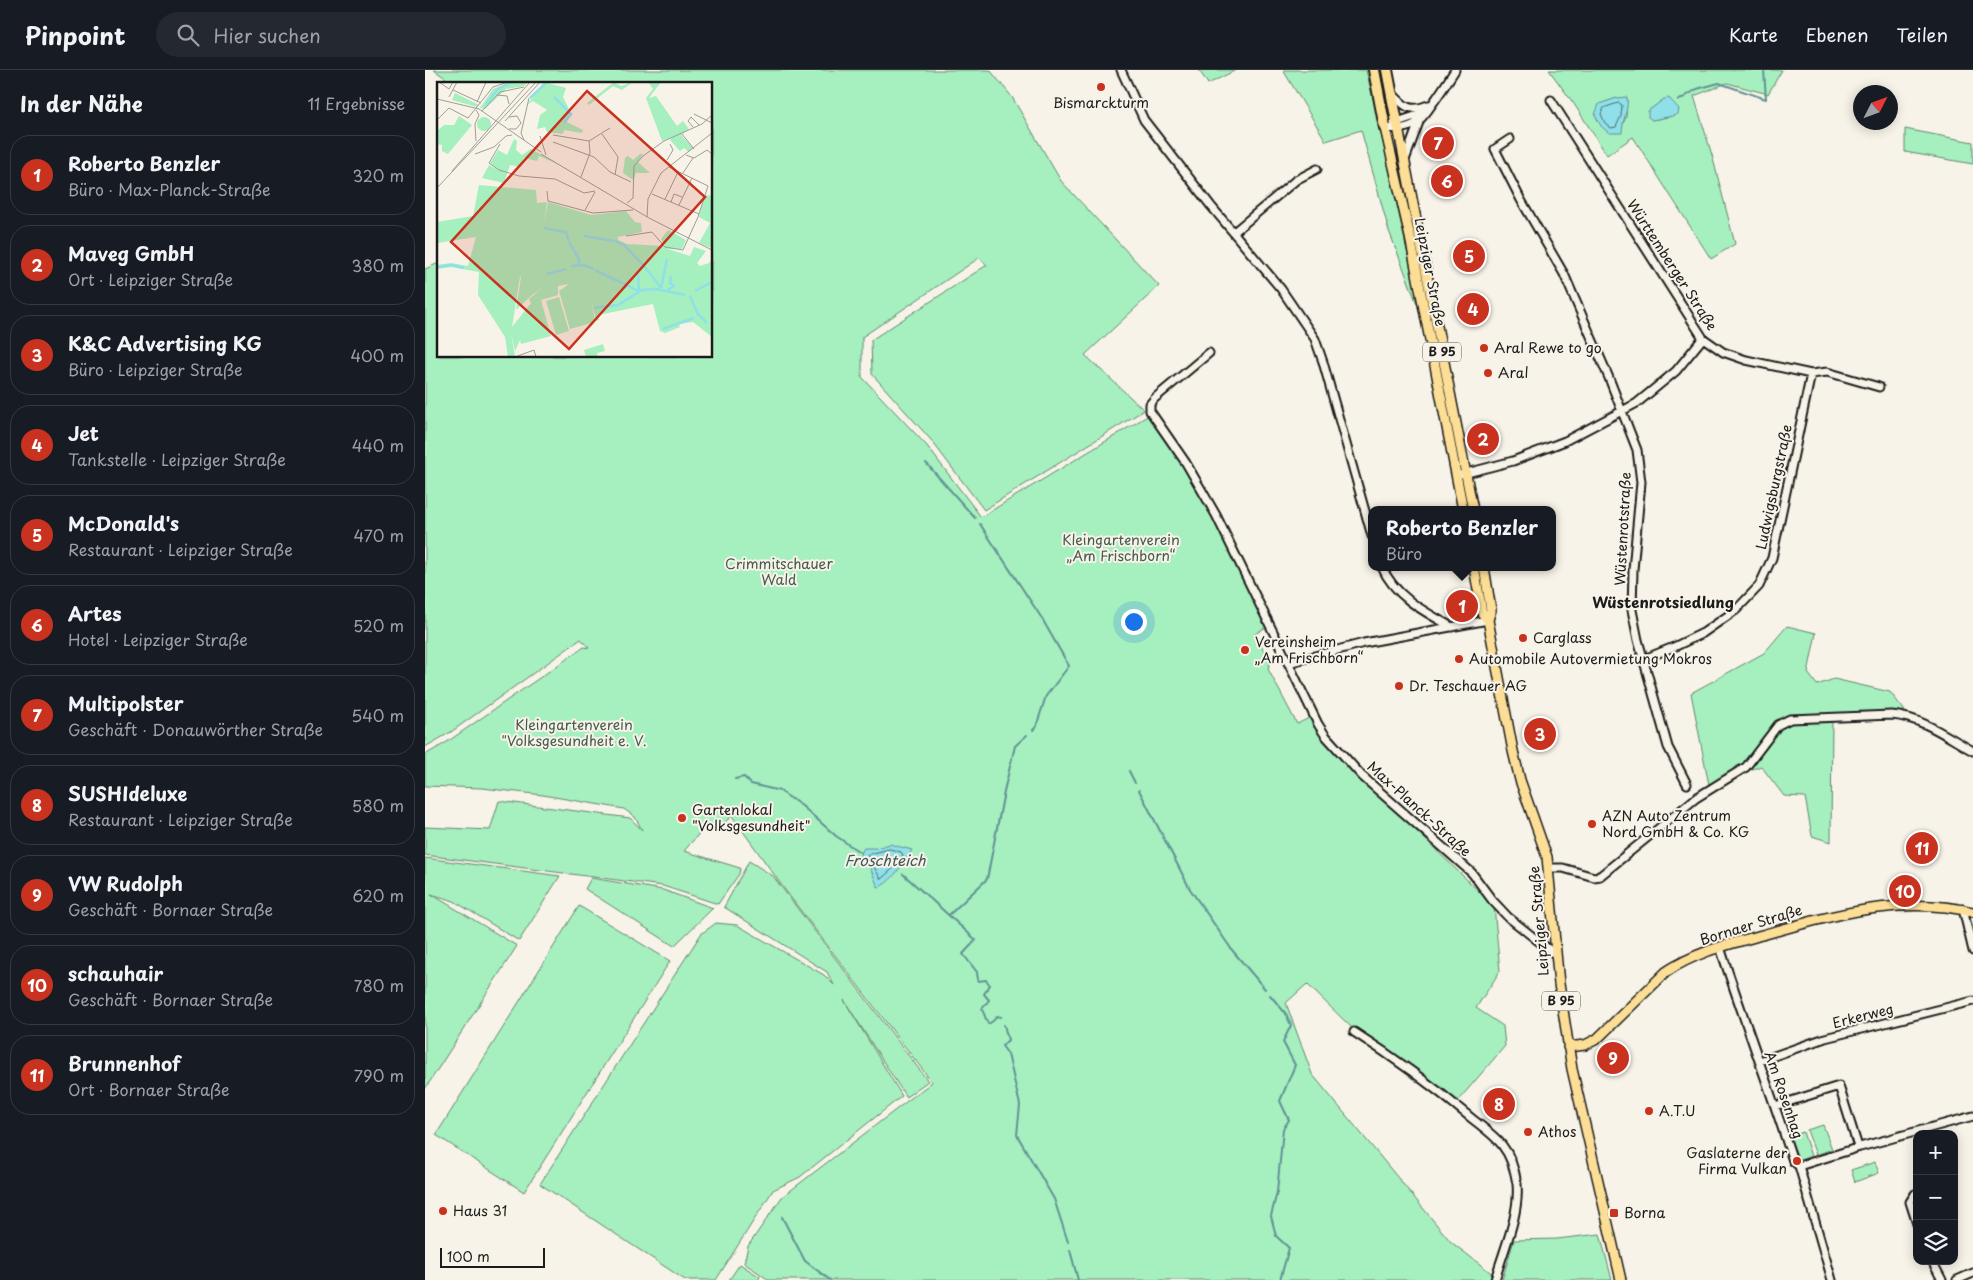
<!DOCTYPE html>
<html lang="de">
<meta charset="utf-8">
<style>
:root{--surface:#171b24;--page:#242831;--text:#f1f3f6;--muted:#9ea1a6;--line:#363941;--accent:#c8321e}
body{margin:0;font-family:"Playpen Sans",sans-serif;background:var(--page);color:var(--text)}
.controls{position:absolute;right:15px;bottom:15px;display:grid;overflow:hidden;border-radius:10px;box-shadow:0 2px 12px #0003}
.controls button{width:45px;height:45px;display:grid;place-items:center;padding:0;border:0;border-bottom:1px solid var(--line);background:var(--surface);color:var(--text);font:25px sans-serif}
.compass{position:absolute;left:1428px;top:15px;width:45px;height:45px;border-radius:50%;background:var(--surface);box-shadow:0 2px 12px #0003;rotate:48deg}
.scale{position:absolute;left:15px;bottom:12px;width:105px;box-sizing:border-box;padding-left:5px;border:2px solid #1c1c1c;border-top:0;font-size:14px;line-height:18px;white-space:nowrap;color:#1c1c1c;-webkit-text-stroke:4px #f7f3e8;paint-order:stroke}
.you{position:absolute;left:708px;top:551px;width:18px;height:18px;margin:-12px;border:4px solid #fff;border-radius:50%;background:#1a73e8;box-shadow:0 0 0 8px #1a73e833}
.badge{display:grid;place-items:center;width:32px;height:32px;border-radius:50%;background:var(--accent);color:#fff;font-size:16px;font-weight:700}
.pin{position:absolute;translate:-50% -50%;border:2px solid #fff;box-shadow:0 1px 5px #0006}
.popup{position:absolute;left:943px;top:436px;width:188px;height:65px;box-sizing:border-box;display:grid;place-content:center;border-radius:10px;background:var(--surface);filter:drop-shadow(0 1px 4px #0005);font-size:16px;white-space:nowrap;color:var(--muted)}
.popup b{font-size:19px;color:var(--text)}
.popup::after{content:'';position:absolute;left:50%;top:100%;margin-left:-10px;border:10px solid transparent;border-top-color:var(--surface)}
.list{margin:0;padding:0;list-style:none}
h2{display:flex;justify-content:space-between;align-items:center;height:65px;margin:0;padding:0 20px;font-size:21px}
h2 small{font-size:16px;font-weight:400;color:var(--muted)}
.list li{display:grid;grid-template-columns:32px 1fr auto;gap:15px;align-items:center;box-sizing:border-box;height:80px;margin:0 10px 10px;padding:0 10px;border:1px solid var(--line);border-radius:20px}
.list b{display:block;font-size:19px;white-space:nowrap}
.list p{margin:0;font-size:16px;white-space:nowrap;color:var(--muted)}
.list em{font-size:16px;font-style:normal;color:var(--muted)}
.icon{flex:none;width:28px;height:28px;fill:none;stroke:currentColor;stroke-width:2;stroke-linecap:round;stroke-linejoin:round}
.map{position:relative;flex:none;width:1548px;height:1210px;overflow:hidden}
header{display:flex;align-items:center;gap:30px;box-sizing:border-box;height:70px;padding:0 25px;background:var(--surface);border-bottom:1px solid var(--line)}
header strong{font-size:24px}
nav{display:flex;gap:28px;margin-inline-start:auto;font-size:18px}
.search{width:350px;height:45px;background:var(--page);display:flex;align-items:center;gap:12px;box-sizing:border-box;padding:0 18px;border-radius:28px;color:var(--muted);font-size:19px}
main{display:flex}
aside{flex:1;background:var(--surface)}
.map>svg:first-child{display:block}
.green{fill:#a6efbe;stroke:#61866d;fill-rule:evenodd}
.water{fill:#8fe0e8;stroke:#619296}
.lines{fill:none;stroke-linecap:round;stroke-linejoin:round}
.shore{stroke:#4a6a6e;stroke-width:1}
.stream{stroke:#619296;stroke-width:2}
.minor-casing{stroke:#1c1c1c;stroke-width:11}
.major-casing{stroke:#1c1c1c;stroke-width:12}
.highway-casing{stroke:#1c1c1c;stroke-width:14}
.minor{stroke:#f7f3e8;stroke-width:7}
.major{stroke:#fcde96;stroke-width:9}
.highway{stroke:#fcde96;stroke-width:10}
.poi-dot{fill:#c8321e;stroke:#f7f3e8;stroke-width:2}
.labels{text-anchor:middle;stroke-width:4;stroke-linejoin:round;paint-order:stroke}
.shield{fill:#f7f3e8;stroke:#5e5c59;stroke-width:1}
.shield-label{font-size:12px;font-weight:bold;fill:#1c1c1c}
.poi-label{font-size:14px;fill:#1c1c1c;stroke:#f7f3e8;text-anchor:start}
.street-label{font-size:14px;fill:#1c1c1c;stroke:#f7f3e8}
.park-label{font-size:14px;fill:#455b4d;stroke:#f7f3e8}
.neighbourhood-label{font-size:15px;font-weight:bold;fill:#1c1c1c;stroke:#f7f3e8}
.water-label{font-size:15px;font-style:italic;fill:#3e5759;stroke:#f7f3e8}
.inset-river{fill:none;stroke:#8fe0e8;stroke-width:2.5}
.inset-road{fill:none;stroke:#9f9d96;stroke-width:1}
.view{fill:#c8321e;fill-opacity:0.15;stroke:#c8321e;stroke-width:2.5}
.inset-edge{fill:none;stroke:#1c1c1c;stroke-width:2.5}
</style>
<header>
<strong>Pinpoint</strong>
<div class="search"><svg class="icon" aria-label="search" viewBox="0 0 24 24"><circle cx="10" cy="10" r="6"/><path d="M15 15l6 6"/></svg>Hier suchen</div>
<nav><a>Karte</a><a>Ebenen</a><a>Teilen</a></nav>
</header>
<main>
<aside>
<h2>In der Nähe<small>11 Ergebnisse</small></h2>
<ul class="list">
<li><span class="badge">1</span><div><b>Roberto Benzler</b><p>Büro · Max-Planck-Straße</p></div><em>320 m</em></li>
<li><span class="badge">2</span><div><b>Maveg GmbH</b><p>Ort · Leipziger Straße</p></div><em>380 m</em></li>
<li><span class="badge">3</span><div><b>K&amp;C Advertising KG</b><p>Büro · Leipziger Straße</p></div><em>400 m</em></li>
<li><span class="badge">4</span><div><b>Jet</b><p>Tankstelle · Leipziger Straße</p></div><em>440 m</em></li>
<li><span class="badge">5</span><div><b>McDonald's</b><p>Restaurant · Leipziger Straße</p></div><em>470 m</em></li>
<li><span class="badge">6</span><div><b>Artes</b><p>Hotel · Leipziger Straße</p></div><em>520 m</em></li>
<li><span class="badge">7</span><div><b>Multipolster</b><p>Geschäft · Donauwörther Straße</p></div><em>540 m</em></li>
<li><span class="badge">8</span><div><b>SUSHIdeluxe</b><p>Restaurant · Leipziger Straße</p></div><em>580 m</em></li>
<li><span class="badge">9</span><div><b>VW Rudolph</b><p>Geschäft · Bornaer Straße</p></div><em>620 m</em></li>
<li><span class="badge">10</span><div><b>schauhair</b><p>Geschäft · Bornaer Straße</p></div><em>780 m</em></li>
<li><span class="badge">11</span><div><b>Brunnenhof</b><p>Ort · Bornaer Straße</p></div><em>790 m</em></li>
</ul>
</aside>
<div class="map">
<svg width="1548" height="1210" viewBox="0 0 1548 1210">
<rect width="100%" height="100%" fill="#f7f3e8"/>
<filter id="ink" filterUnits="userSpaceOnUse"><feTurbulence type="fractalNoise" baseFrequency=".02" numOctaves="2"/><feDisplacementMap in="SourceGraphic" scale="10" xChannelSelector="R" yChannelSelector="G"/><feConvolveMatrix kernelMatrix="1 2 1 2 8 2 1 2 1" color-interpolation-filters="sRGB"/></filter>
<g filter="url(#ink)">
<path class="green" d="M9 0H565L587 27 636 111 734 216 660 285 719 340 559 440 506 370 447 304 446 270 562 195 554 188 437 267V307L502 376 556 447 724 345C742 370 761 396 776 424 801 467 822 512 841 557L830 564 845 593 843 599 872 654 886 647 911 683 1069 836 1075 901 1051 938 1078 956 1080 976 1031 1033 930 961 882 914 861 933 887 1004 1026 1172 1069 1205 1068 1210H344L319 1193 323 1176 357 1127 507 1012 363 824 307 746 291 760 278 759 259 781 315 798 314 804 293 834 238 816 0 785V757L65 760 74 731 205 748 217 760 210 747 199 739 118 725 57 718 0 716V685L22 672 159 577 164 578 156 569 26 662 0 677V199L14 193V286H286V14H29Z
M774 0H811L783 14Z
M858 0H941L952 45 996 244 964 161 936 60 901 71Z
M1124 0H1357L1343 24 1302 13 1269 26 1287 85 1310 174 1286 189 1208 67 1182 85 1149 34ZM1192 28 1202 31 1201 47 1197 56 1175 34ZM1230 36 1248 46 1227 50 1223 41Z
M1480 59 1548 72V94L1480 82Z
M1362 556 1391 563 1383 603 1392 615 1409 609 1465 622 1480 641 1407 646 1406 772 1387 766 1380 727 1359 726 1336 696 1284 715 1266 623 1339 583Z
M0 788 135 806 94 871 29 831 6 824 92 876 0 1019Z
M324 791 348 806 503 1011 481 1027 419 930 477 1026 375 1107 348 1120 291 1210H260L115 1114 276 864 291 853 312 855 399 905 409 915 402 902 299 837Z
M166 808 238 820 288 838 249 876 160 819Z
M154 836 245 891 99 1122 11 1065Z
M1398 1055 1407 1079 1391 1085 1382 1060Z
M1378 1062 1386 1086 1375 1090 1373 1088 1365 1067Z
M1450 1092 1454 1103 1430 1112 1426 1100Z
M1175 1164 1187 1210H1077L1089 1170 1132 1169Z
M315 1194 335 1207 333 1210H304Z"/>
<path class="water" d="M1202 27C1204 40 1197 50 1197 63H1184L1176 56 1170 45 1174 34 1192 28Z
M1244 28 1254 39 1253 44 1248 46 1227 50 1223 47V41L1239 29Z
M465 774 487 780C481 790 465 815 453 817L446 800 435 785 439 778H451Z"/>
<g class="lines">
<path class="shore" d="M1194 33 1197 35 1196 46 1191 57 1186 58 1180 53 1176 44 1179 38Z
M465 779 476 782 478 785 472 795 456 809 442 785Z"/>
<path class="stream" d="M1253 31 1272 19 1294 13 1341 29 1339 0
M501 393 550 448
M555 454 616 547 644 596 621 626 611 657 608 660
M704 701 710 713
M310 709 319 707 326 714 355 721 377 736 411 766 436 783
M714 720 765 819 807 880 840 919
M478 804 551 870 538 884 552 902 553 911 561 910 565 915 559 924 564 930 557 939 563 954 568 951 572 946 576 947
M524 845 562 809 580 717 590 676 602 665
M845 925 861 944 866 955 858 972 870 995 855 1031 864 1050 858 1059 852 1122 846 1146 851 1166 864 1178 855 1210
M579 955 583 970 577 976 583 984 595 1035 592 1065 629 1129 643 1172
M357 1147 380 1191 405 1210
M645 1180 653 1210"/>
<defs>
<path id="minor" d="M696 0 719 50 786 136 856 219 890 269 898 292 947 466
M966 22C979 36 984 43 1003 35
M1126 30 1278 268 1298 282 1321 290 1386 304 1402 302 1454 317
M969 53 993 45 1002 38
M960 58C987 61 994 54 1008 33 1016 22 1023 11 1030 0
M1085 69 1070 79 1096 130 1139 204 1184 308 1212 380 1216 412 1208 500 1207 540 1213 570 1243 677 1262 714
M980 90 994 52
M809 162 871 110 892 99
M784 283 730 328 725 334V341L761 393 791 445 893 654 900 665 937 706 1047 803 1067 830 1083 847 1131 885
M1038 404 1088 391 1140 371 1212 333 1251 301 1278 268
M957 497C970 527 1000 542 1027 557
M1219 589 1251 576 1278 563 1311 540 1334 516 1347 488 1386 304
M863 593 939 573 1063 550
M1123 798H1138L1169 807 1175 806 1271 728 1321 697 1353 655 1365 649 1467 645C1498 648 1521 666 1548 681
M1538 839 1548 881
M1295 877C1318 948 1345 1019 1368 1091L1374 1096 1407 1210
M929 962C970 988 1008 1016 1045 1047 1056 1056 1069 1065 1077 1075 1085 1085 1090 1101 1092 1114 1095 1145 1078 1181 1070 1210
M1335 991 1400 968 1548 931
M1350 1036 1414 1016 1433 1077
M1374 1096 1435 1077 1548 1046
M1490 1124 1485 1132 1492 1154
M1507 1191 1517 1210
M1532 1210 1548 1203"/>
<path id="major" d="M972 52 1048 440
M960 58 985 167 1038 440
M1049 497 1057 543 1063 550
M1059 497 1066 540 1063 550 1088 681 1095 710 1122 787 1134 914 1147 999 1196 1210
M1143 977 1160 975 1172 969 1241 902C1270 882 1305 874 1337 865 1405 846 1477 824 1548 842"/>
<path id="highway" d="M949 0 960 58
M962 0 972 52"/>
</defs>
<use href="#minor" class="minor-casing"/>
<use href="#major" class="major-casing"/>
<use href="#highway" class="highway-casing"/>
<use href="#minor" class="minor"/>
<use href="#major" class="major"/>
<use href="#highway" class="highway"/>
</g>
</g>
<g class="poi-dot">
<circle cx="676" cy="17" r="5"/>
<circle cx="1059" cy="278" r="5"/>
<circle cx="1063" cy="303" r="5"/>
<circle cx="1098" cy="568" r="5"/>
<circle cx="820" cy="580" r="5"/>
<circle cx="1034" cy="589" r="5"/>
<circle cx="974" cy="616" r="5"/>
<circle cx="257" cy="748" r="5"/>
<circle cx="1167" cy="754" r="5"/>
<circle cx="1224" cy="1041" r="5"/>
<circle cx="1103" cy="1062" r="5"/>
<circle cx="1372" cy="1091" r="5"/>
<circle cx="18" cy="1141" r="5"/>
<rect x="1184" y="1138" width="10" height="10" rx="2.5"/>
</g>
<g class="labels">
<g class="shield">
<rect x="998" y="272.5" width="38" height="19" rx="4"/>
<rect x="1117" y="921.5" width="38" height="19" rx="4"/>
</g>
<g class="shield-label">
<text x="1017" y="286">B 95</text>
<text x="1136" y="935">B 95</text>
</g>
<g class="poi-label">
<text x="676" y="38" text-anchor="middle">Bismarckturm</text>
<text x="1069" y="283">Aral Rewe to go</text>
<text x="1073" y="308">Aral</text>
<text x="1108" y="573">Carglass</text>
<text x="830" y="577">Vereinsheim<tspan x="830" dy="16">„Am Frischborn“</tspan></text>
<text x="1044" y="594">Automobile Autovermietung Mokros</text>
<text x="984" y="621">Dr. Teschauer AG</text>
<text x="267" y="745">Gartenlokal<tspan x="267" dy="16">"Volksgesundheit"</tspan></text>
<text x="1177" y="751">AZN Auto Zentrum<tspan x="1177" dy="16">Nord GmbH &amp; Co. KG</tspan></text>
<text x="1234" y="1046">A.T.U</text>
<text x="1113" y="1067">Athos</text>
<text x="1362" y="1088" text-anchor="end">Gaslaterne der<tspan x="1362" dy="16">Firma Vulkan</tspan></text>
<text x="28" y="1146">Haus 31</text>
<text x="1199" y="1148">Borna</text>
</g>
<g class="street-label">
<text transform="translate(1247 195) rotate(57)" y="5">Württemberger Straße</text>
<text transform="translate(1005 202) rotate(79)" y="5">Leipziger Straße</text>
<text transform="translate(1349 417) rotate(-78)" y="5">Ludwigsburgstraße</text>
<text transform="translate(1198 459) rotate(-87)" y="5">Wüstenrotstraße</text>
<text transform="translate(994 739) rotate(42)" y="5">Max-Planck-Straße</text>
<text transform="translate(1114 851) rotate(-95)" y="5">Leipziger Straße</text>
<text transform="translate(1326 855) rotate(-17)" y="5">Bornaer Straße</text>
<text transform="translate(1438 946) rotate(-14)" y="5">Erkerweg</text>
<text transform="translate(1359 1025) rotate(71)" y="5">Am Rosenhag</text>
</g>
<g class="park-label">
<text x="696" y="475">Kleingartenverein<tspan x="696" dy="16">„Am Frischborn“</tspan></text>
<text x="354" y="499">Crimmitschauer<tspan x="354" dy="16">Wald</tspan></text>
<text x="149" y="660">Kleingartenverein<tspan x="149" dy="16">"Volksgesundheit e. V.</tspan></text>
</g>
<g class="neighbourhood-label">
<text x="1238" y="538">Wüstenrotsiedlung</text>
</g>
<g class="water-label">
<text x="460" y="796">Froschteich</text>
</g>
</g>
<g transform="translate(12 12)">
<rect width="275" height="275" fill="#f7f3e8"/>
<path d="M73 0H91L87 4 69 7 48 27 43 26 56 7ZM107 0 129 6 126 15 134 31 128 39 146 48 145 51 127 48 126 52 110 50 108 45 100 47 103 33 110 28 96 19 90 23ZM177 0 184 4 196 0 185 8 176 4 152 23 150 21ZM211 0H224L212 16 219 14 240 44 246 39 252 47 244 53 256 66 252 70 247 66 243 69 233 58 235 56 225 59 209 16 216 7ZM18 11 42 23 40 25 15 18ZM22 34 35 43 11 72 5 69V63L0 62V49L7 43H17ZM40 42a7 7 0 1 1 14 0a7 7 0 1 1-14 0ZM77 57 80 59 79 68 85 73 94 67 125 84 102 74 100 79 87 76 84 85 73 83 67 101 45 96 52 83 61 88 53 81 61 68 70 73ZM203 72H206L201 80 213 91H199L196 98 186 91 188 76 191 74 196 78ZM42 103 99 108 100 121 110 120 107 140 111 120 154 133 189 129 198 140 204 141 205 150 181 155V158L190 162 228 164 224 157 231 148 249 158 245 167H231L253 174 257 165 269 169 260 181 263 184 272 181 275 177V255L256 240 242 242 243 245 228 251 223 249 216 222 161 233 162 238 159 239 155 221 158 240 133 247 122 209 132 202 121 204V213L104 218 114 254 84 262 83 258 78 269 74 250 78 275H71L68 255 41 213 42 190 14 185 0 187V183L14 181 31 184 39 155 0 161V140L36 134ZM83 195H84L79 228 95 213 105 206 92 217 94 221 75 245ZM268 113 275 114 274 166 262 161 273 141 262 135ZM122 215 132 249 119 253 109 219ZM166 262 168 269 160 271 161 275H149L147 268Z" fill="#a6efbe" fill-rule="evenodd"/>
<path class="inset-river" d="M117 15 134 32 127 41M93 16 108 2M49 22 61 7 75 0M107 146 129 150 132 159M147 154 177 159M178 159 187 163 208 185M132 160 142 177V183M134 184 147 183 157 187M0 185 15 183 27 186M208 185 224 206M158 188 185 201M110 192 129 187M201 192 202 208M186 201 201 209M224 206 230 177M231 208 237 204 233 201 234 194M258 209 275 200M253 214 261 232 270 241M157 226 181 223 205 208 219 207 248 213M226 247 257 236"/>
<path class="inset-road" d="M2 0 12 7 16 0M16 8 44 21M60 13 70 14 72 22M12 15 20 0M0 17 42 27 104 70M40 20 49 0M39 28 42 33 38 42 39 59M45 29 63 10 87 5M257 32 275 41M0 38 12 26 31 36 56 5 71 0M68 39 103 0M256 45 251 39 254 35 262 43M72 47H79L84 41 80 34 72 35M165 52 181 75 178 93M245 52 257 67M116 53 152 59 173 46M103 54 109 73M87 58 84 51 92 16M116 60 157 75 173 90 194 100M63 62 52 81 62 88 82 94 118 97 147 111 158 109M38 72 57 65 69 54 75 53M104 72 212 136 275 168M249 73 257 76 270 68 275 72M230 78 236 68 233 62M15 89 93 0M246 91 256 76M144 95 153 71 152 59M0 106 99 0M110 109 111 119 156 131 196 128M215 112 262 132M228 117 241 90M234 120 237 112 245 115M190 121 196 116 197 84 206 74 227 59 265 42 275 33M242 123 255 96M148 128 158 110M210 135 211 117 224 91 275 51M189 154 215 150 228 165 246 168 261 135 271 104 232 85M78 275 97 268 99 275"/>
<path class="view" d="M150 9 268 115 132 267 14 160Z"/>
<rect width="275" height="275" class="inset-edge"/>
</g>
</svg>
<div class="controls">
<button>+</button>
<button>−</button>
<button><svg class="icon" aria-label="layers" viewBox="0 0 24 24"><path d="M12 4l9 5-9 5-9-5zM3 14l9 5 9-5"/></svg></button>
</div>
<svg class="compass" viewBox="-18 -18 36 36"><path d="M0-13l5 13h-10z" fill="#e53935"/><path d="M0 13l5-13h-10z" fill="#9ea1a6"/></svg>
<div class="scale">100 m</div>
<div class="you"></div>
<div class="pin badge" style="left:1037px;top:536px">1</div>
<div class="popup"><b>Roberto Benzler</b>Büro</div>
<div class="pin badge" style="left:1058px;top:369px">2</div>
<div class="pin badge" style="left:1115px;top:664px">3</div>
<div class="pin badge" style="left:1048px;top:239px">4</div>
<div class="pin badge" style="left:1044px;top:186px">5</div>
<div class="pin badge" style="left:1022px;top:111px">6</div>
<div class="pin badge" style="left:1013px;top:73px">7</div>
<div class="pin badge" style="left:1074px;top:1034px">8</div>
<div class="pin badge" style="left:1188px;top:988px">9</div>
<div class="pin badge" style="left:1480px;top:821px">10</div>
<div class="pin badge" style="left:1497px;top:778px">11</div>
</div>
</main>
